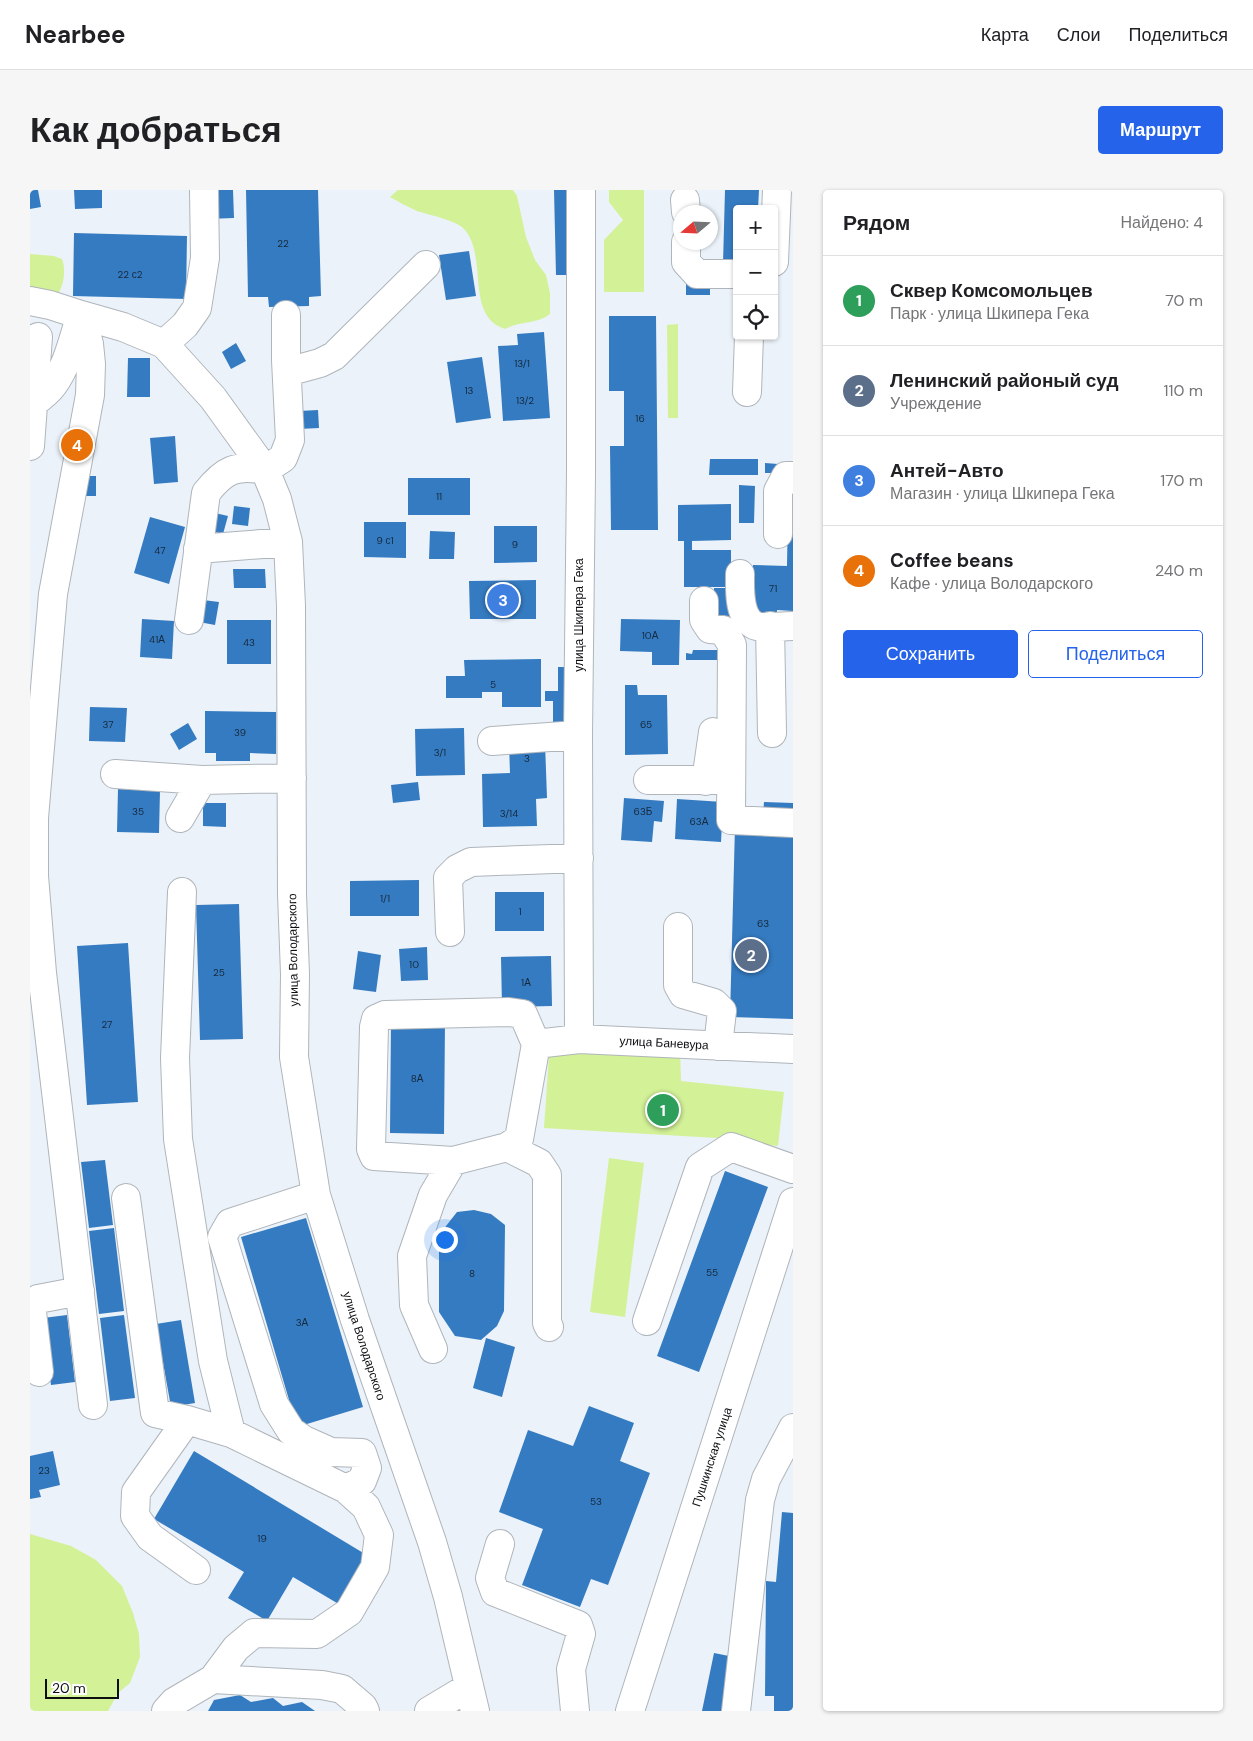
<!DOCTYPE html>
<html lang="ru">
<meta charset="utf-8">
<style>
:root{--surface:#fff;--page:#f6f6f6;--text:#202124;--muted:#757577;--line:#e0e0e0;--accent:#2563eb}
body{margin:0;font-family:"DM Sans",sans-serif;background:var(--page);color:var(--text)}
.controls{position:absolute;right:15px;top:15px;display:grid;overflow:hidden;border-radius:5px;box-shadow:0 1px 4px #0004}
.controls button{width:45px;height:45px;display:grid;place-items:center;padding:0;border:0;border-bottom:1px solid var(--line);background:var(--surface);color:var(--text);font:25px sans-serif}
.compass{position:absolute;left:643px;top:15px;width:45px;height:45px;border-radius:50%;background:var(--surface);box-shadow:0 1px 4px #0004;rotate:251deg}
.scale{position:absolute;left:15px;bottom:12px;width:74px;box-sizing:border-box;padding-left:5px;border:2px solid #0c0e10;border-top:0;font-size:14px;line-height:18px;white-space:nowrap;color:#0c0e10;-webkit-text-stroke:4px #fff;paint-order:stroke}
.you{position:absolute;left:414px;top:1049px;width:18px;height:18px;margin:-12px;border:4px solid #fff;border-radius:50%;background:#1a73e8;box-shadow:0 0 0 8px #1a73e833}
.badge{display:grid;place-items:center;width:32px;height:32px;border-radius:50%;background:var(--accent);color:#fff;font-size:16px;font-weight:700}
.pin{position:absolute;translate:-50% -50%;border:2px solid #fff;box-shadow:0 1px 5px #0006}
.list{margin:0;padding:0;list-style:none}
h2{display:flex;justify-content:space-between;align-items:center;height:65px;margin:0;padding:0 20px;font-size:21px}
h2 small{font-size:16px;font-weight:400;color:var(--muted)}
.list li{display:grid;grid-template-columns:32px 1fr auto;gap:15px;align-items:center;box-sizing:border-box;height:90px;padding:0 20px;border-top:1px solid var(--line)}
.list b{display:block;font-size:19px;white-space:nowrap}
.list p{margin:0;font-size:16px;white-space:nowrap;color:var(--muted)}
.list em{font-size:16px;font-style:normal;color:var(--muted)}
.actions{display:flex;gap:10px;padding:15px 20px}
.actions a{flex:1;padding:11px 0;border:1px solid var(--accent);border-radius:5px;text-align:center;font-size:18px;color:var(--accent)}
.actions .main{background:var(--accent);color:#fff}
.icon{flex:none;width:28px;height:28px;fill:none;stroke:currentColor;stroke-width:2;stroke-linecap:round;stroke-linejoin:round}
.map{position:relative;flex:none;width:763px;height:1521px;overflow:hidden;border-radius:5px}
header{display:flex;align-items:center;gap:30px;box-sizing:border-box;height:70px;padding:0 25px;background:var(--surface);border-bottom:1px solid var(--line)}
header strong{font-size:24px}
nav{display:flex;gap:28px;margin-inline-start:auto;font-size:18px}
.intro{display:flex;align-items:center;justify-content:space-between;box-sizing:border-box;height:120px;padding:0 30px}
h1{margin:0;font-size:35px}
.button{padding:12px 22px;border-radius:5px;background:var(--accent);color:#fff;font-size:18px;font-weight:700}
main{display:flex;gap:30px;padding:0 30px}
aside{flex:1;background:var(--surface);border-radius:5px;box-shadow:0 1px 4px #0004}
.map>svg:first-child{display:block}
.green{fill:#d3f197}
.building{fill:#357bc1}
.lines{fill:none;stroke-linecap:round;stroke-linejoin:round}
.minor-casing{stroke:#afb5bb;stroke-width:30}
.major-casing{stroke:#afb5bb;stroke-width:30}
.minor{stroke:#fff;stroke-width:28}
.major{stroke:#fff;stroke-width:28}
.labels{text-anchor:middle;stroke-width:4;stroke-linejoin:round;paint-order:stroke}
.number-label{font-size:10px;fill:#16293c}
.street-label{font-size:12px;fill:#0c0e10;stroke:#fff}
</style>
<header>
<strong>Nearbee</strong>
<nav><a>Карта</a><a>Слои</a><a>Поделиться</a></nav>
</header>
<div class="intro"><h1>Как добраться</h1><a class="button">Маршрут</a></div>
<main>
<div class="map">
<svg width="763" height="1521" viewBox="0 0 763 1521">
<rect width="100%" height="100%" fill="#ebf2f9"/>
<path class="green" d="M368 0H483L487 6 496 47 505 70 516 85 520 103V124C508 134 489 131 475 139 434 126 459 66 434 39 426 30 399 25 387 21 378 17 369 12 360 7Z
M579 0H614V102H574V50L593 30 579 12Z
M0 64 24 66 32 69C36 79 34 95 28 104L0 101Z
M648 134V228H638L637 135Z
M520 851 650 858 651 891 754 902 748 956 687 948 514 938Z
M579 968 614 973 595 1127 560 1122Z
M0 1344 41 1356 66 1370 92 1396 103 1423 109 1444 110 1467 100 1493 88 1503 78 1521H0Z"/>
<path class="building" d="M0 0H8L11 17 0 19Z
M44 0H72V18L45 19Z
M177 0H203L204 28 178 29Z
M216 0H288L291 106 279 107V116L239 117 238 107H218Z
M524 0H546L547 85H526Z
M695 0H729L728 19H707V74H693Z
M44 43 157 46 156 109 43 106Z
M439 61 446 106 416 110 409 65Z
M656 87H680V105H656Z
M579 126H626L628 340H581L580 256H594V201H579Z
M514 142 520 228 473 231 468 156 488 155 487 144Z
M206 153 216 171 201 179 192 162Z
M452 167 461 228 426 233 417 172Z
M98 168H120V207H97Z
M288 220 289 238 269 239V221Z
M145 246 148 292 124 294 120 248Z
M680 269H728V285H679Z
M735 273 748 274V283H735Z
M54 286H66V306H53Z
M378 288H440V325H378Z
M709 295 725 296 724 333H709Z
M701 314V350L662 351V360H701V397H654V351H648V315Z
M204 316 220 318 218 336 202 334Z
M758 318H763V421L747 420V428L727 427 722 420 723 375 757 376Z
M185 323 198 326 193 344 181 341Z
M120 327 155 337 139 394 104 383Z
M334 332H376V368L334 367Z
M464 336H507V372L464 373Z
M400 341 425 342 424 369H399Z
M203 379H235L236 398H204Z
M506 390V429H440L439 391Z
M684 398H701L700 430 683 429Z
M173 410 189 412 185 435 169 432Z
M112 429 144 431 142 469 110 467Z
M591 429 650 430 649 475H622V462L590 461Z
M197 430H241V474H197Z
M663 460H691L690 470H656V463L662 464Z
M511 469V517H472V502H452V508H416V486H435L434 470Z
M528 477H542L537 532H523V511H515V501H528Z
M595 495H607L608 505H637L638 564 595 565Z
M60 517 97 518 95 552 59 551Z
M175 521 246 522V564L220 563V571H186V563H175Z
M158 533 167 549 149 560 140 544Z
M434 538 435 585 386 586 385 539Z
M515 553 517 608 506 609 507 636 453 637 452 584 480 583 479 554Z
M388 592 390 610 363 613 361 595Z
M88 599 130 601 129 643 87 642Z
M594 608 634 611 632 632 624 631 622 652 591 650Z
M647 609 693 612 691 652 645 649Z
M734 612 763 613V625L733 624Z
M173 613H196V637L173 636Z
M705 636 763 638V829L700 827Z
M389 690V726H320V691Z
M465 702H514V741H465Z
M209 714 213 849 170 850 166 715Z
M98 753 108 912 57 915 47 756Z
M397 757 398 790 371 791 369 759Z
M328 761 351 765 346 802 323 799Z
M521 766 522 816 472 817 471 767Z
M361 831 415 832 414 944 360 943Z
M75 970 83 1035 59 1038 51 972Z
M695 981 738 997 669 1182 627 1166Z
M444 1020 461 1024 475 1035 474 1121 467 1136 451 1150 425 1146 409 1122V1045L427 1022Z
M276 1028 333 1217 267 1237 211 1047Z
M84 1038 94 1121 69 1124 59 1041Z
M37 1125 45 1192 21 1195 13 1128Z
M94 1125 105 1208 80 1211 70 1128Z
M151 1130 165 1213 141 1217 126 1134Z
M456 1148 485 1157 472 1207 443 1198Z
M559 1216 604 1233 590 1271 620 1283 578 1395 561 1389 550 1417 492 1395 513 1339 469 1322 498 1240 543 1256Z
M23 1261 30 1295 9 1300 11 1307 0 1309V1266Z
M164 1261 340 1367 312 1416 263 1387 237 1431 198 1408 214 1382 124 1329Z
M752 1322 763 1323V1521H744V1506H735L736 1391 746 1392Z
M684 1463 709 1468 698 1521H672Z
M210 1505 221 1512 243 1508 253 1516 272 1512 285 1521H178L184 1510Z"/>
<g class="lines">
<defs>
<path id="minor" d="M655 10 656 22
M656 52V72L667 84H707
M744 72 747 0
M0 111 20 115 51 125 93 137 134 154 183 208 235 280 247 309 258 352 261 416 262 704 265 784 264 867 286 1005 325 1130 402 1352 418 1407 445 1521
M51 125 59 154 61 174 60 205 23 404 4 628V686L12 783 63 1215
M134 154 155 135 167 118 175 68 174 0
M257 182 290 173 304 166 396 75
M717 202 719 146
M3 213C10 208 18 202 23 195 38 175 43 149 51 125
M0 256 8 147
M748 344V301L756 286H763
M168 359 258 352
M710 384C710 399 708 426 724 435 731 439 754 436 763 436
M674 411V430L680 439 693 440 702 455 701 630 763 633
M159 430 176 303C194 280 206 274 235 280L253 268 260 250 256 170V125
M740 436 742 543
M462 551 548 545
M85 584 172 590
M618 590H701
M676 591 683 542
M150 628 172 590 262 588
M152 702 145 868 148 949 183 1171 201 1243
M648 737V795L653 804 684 813 692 821 688 856
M420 742 418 688 427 679 441 672 549 668
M479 822 493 824 506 854 489 949 477 957 423 971 344 966 341 959 344 837 346 829 355 825Z
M549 849 548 545 551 285V0
M506 854 549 849 763 859
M477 957 509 973 517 985V1133L519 1137
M96 1008 125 1223 157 1230 201 1243 316 1299 332 1291 337 1278 332 1263 301 1262 274 1250 261 1241 244 1214 192 1047 200 1033 286 1005
M617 1131 670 977 701 957 763 979
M403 1159 384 1115 382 1066 403 1005 423 971
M9 1182 2 1122V1115L8 1109 50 1101
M157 1230 106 1302 105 1326 120 1347 166 1380
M316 1299 336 1317 349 1345 345 1377 319 1422 287 1444 224 1443 206 1458 183 1489 292 1495 312 1499 333 1517 335 1521
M470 1354 460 1388 465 1402 548 1435 551 1444 541 1479 545 1521
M136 1521 144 1512 183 1489
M399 1521 439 1497
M706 1521 730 1310 736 1289 763 1238"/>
<path id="major" d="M600 1521 763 1012"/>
</defs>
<use href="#minor" class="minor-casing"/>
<use href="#major" class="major-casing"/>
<use href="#minor" class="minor"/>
<use href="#major" class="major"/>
</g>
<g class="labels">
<g class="number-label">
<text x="253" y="57">22</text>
<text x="100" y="88">22 с2</text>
<text x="492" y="177">13/1</text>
<text x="439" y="204">13</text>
<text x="495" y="214">13/2</text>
<text x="610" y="232">16</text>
<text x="409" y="310">11</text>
<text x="355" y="354">9 с1</text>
<text x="485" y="358">9</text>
<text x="130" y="364">47</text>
<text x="743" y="402">71</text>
<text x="620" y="449">10А</text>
<text x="127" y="453">41А</text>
<text x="219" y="456">43</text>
<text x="463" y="498">5</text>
<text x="78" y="538">37</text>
<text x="616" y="538">65</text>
<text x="210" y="546">39</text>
<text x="410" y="566">3/1</text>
<text x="497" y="572">3</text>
<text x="108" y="625">35</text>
<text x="613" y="625">63Б</text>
<text x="479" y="627">3/14</text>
<text x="669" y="635">63А</text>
<text x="355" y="712">1/1</text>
<text x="490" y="725">1</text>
<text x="733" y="737">63</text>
<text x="384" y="778">10</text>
<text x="189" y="786">25</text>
<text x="496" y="796">1А</text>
<text x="77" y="838">27</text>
<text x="387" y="892">8А</text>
<text x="682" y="1086">55</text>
<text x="442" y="1087">8</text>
<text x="272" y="1136">3А</text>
<text x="14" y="1284">23</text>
<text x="566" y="1315">53</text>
<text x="232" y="1352">19</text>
</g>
<g class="street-label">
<text transform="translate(549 425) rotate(-90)" y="4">улица Шкипера Гека</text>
<text transform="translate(263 760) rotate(-91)" y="4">улица Володарского</text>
<text transform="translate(634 853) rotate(3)" y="4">улица Баневура</text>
<text transform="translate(334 1156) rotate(72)" y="4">улица Володарского</text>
<text transform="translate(682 1267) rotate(-72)" y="4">Пушкинская улица</text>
</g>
</g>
</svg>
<div class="controls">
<button>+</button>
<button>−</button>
<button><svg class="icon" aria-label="locate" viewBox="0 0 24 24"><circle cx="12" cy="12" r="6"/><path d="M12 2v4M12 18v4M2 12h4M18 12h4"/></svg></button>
</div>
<svg class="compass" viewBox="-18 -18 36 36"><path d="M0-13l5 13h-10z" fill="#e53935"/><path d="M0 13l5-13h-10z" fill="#757577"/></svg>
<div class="scale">20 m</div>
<div class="you"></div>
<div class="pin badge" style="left:633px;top:920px;background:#2e9e5b">1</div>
<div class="pin badge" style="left:721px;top:765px;background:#5c6f8a">2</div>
<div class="pin badge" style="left:473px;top:410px;background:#3f7fe0">3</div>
<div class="pin badge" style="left:47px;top:255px;background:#e8710a">4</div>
</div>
<aside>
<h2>Рядом<small>Найдено: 4</small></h2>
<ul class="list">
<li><span class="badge" style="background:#2e9e5b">1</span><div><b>Сквер Комсомольцев</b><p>Парк · улица Шкипера Гека</p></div><em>70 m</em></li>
<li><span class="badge" style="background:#5c6f8a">2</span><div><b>Ленинский районый суд</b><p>Учреждение</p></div><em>110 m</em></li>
<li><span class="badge" style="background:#3f7fe0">3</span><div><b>Антей-Авто</b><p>Магазин · улица Шкипера Гека</p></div><em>170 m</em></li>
<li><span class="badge" style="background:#e8710a">4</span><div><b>Coffee beans</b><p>Кафе · улица Володарского</p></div><em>240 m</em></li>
</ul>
<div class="actions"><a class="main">Сохранить</a><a>Поделиться</a></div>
</aside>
</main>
